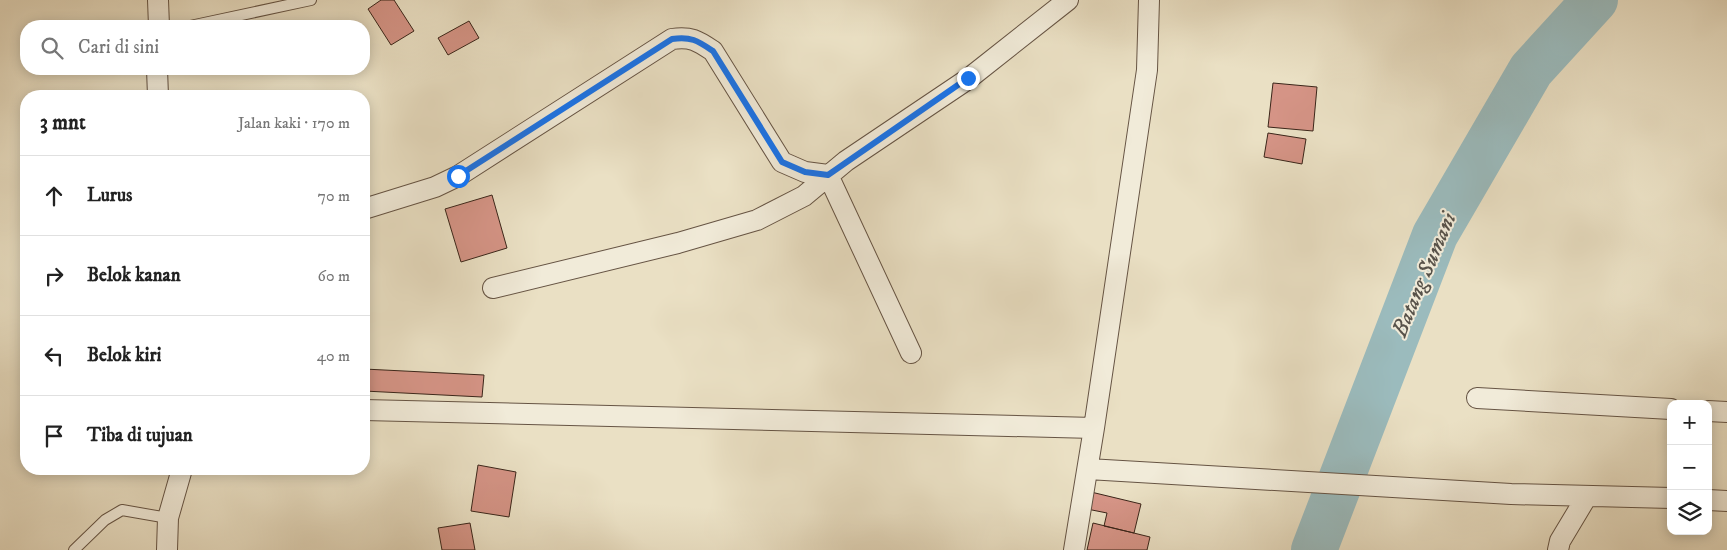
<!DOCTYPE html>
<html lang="id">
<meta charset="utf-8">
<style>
:root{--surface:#fff;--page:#f6f6f6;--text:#222;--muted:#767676;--line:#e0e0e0}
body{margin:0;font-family:"IM FELL DW Pica",serif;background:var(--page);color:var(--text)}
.controls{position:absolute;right:15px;bottom:15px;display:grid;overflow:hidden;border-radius:10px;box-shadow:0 2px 12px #0003}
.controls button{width:45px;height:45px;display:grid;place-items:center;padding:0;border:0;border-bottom:1px solid var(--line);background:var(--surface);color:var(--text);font:25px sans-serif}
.stop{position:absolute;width:15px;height:15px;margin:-11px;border:4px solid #1a73e8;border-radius:50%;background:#fff}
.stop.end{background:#1a73e8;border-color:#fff;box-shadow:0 1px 5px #0008}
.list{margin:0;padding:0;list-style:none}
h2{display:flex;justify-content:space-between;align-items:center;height:65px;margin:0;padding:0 20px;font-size:21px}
h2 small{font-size:16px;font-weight:400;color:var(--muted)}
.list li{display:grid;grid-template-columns:32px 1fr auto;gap:15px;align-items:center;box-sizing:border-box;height:80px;padding:0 20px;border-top:1px solid var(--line)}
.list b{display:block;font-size:19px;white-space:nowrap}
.list em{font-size:16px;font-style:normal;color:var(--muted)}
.icon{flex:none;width:28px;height:28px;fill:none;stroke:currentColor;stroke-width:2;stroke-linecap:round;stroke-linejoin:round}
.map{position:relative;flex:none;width:1727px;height:550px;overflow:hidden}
.search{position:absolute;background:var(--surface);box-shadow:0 2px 12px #0003;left:20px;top:20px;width:350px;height:55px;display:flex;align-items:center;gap:12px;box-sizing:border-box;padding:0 18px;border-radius:20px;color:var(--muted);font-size:19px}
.panel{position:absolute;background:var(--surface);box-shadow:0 2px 12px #0003;left:20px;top:90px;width:350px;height:385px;border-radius:20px}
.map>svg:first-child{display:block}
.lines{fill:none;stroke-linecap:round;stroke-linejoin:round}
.river{stroke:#9bbbbd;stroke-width:46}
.building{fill:#d59486;stroke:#3a2519}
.service-casing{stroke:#665444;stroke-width:12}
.minor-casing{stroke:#665444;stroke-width:22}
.service{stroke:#f1ebd9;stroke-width:10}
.minor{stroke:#f1ebd9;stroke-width:20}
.route{stroke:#1a73e8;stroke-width:6}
.labels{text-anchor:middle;stroke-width:4;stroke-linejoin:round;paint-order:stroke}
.water-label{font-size:22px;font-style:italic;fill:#57524a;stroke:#f1ebd9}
</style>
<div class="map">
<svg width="1727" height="550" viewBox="0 0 1727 550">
<rect width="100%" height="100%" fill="#eae0c4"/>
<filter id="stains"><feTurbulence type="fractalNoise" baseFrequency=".004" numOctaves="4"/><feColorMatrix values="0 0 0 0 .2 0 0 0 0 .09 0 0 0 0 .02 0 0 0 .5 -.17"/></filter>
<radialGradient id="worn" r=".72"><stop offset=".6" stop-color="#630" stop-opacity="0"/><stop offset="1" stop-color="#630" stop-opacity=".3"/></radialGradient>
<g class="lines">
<path class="river" d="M1314 550 1435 235 1531 70 1595 0"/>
</g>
<path class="building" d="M381 0H394L414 31 391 45 368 9Z
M469 21 479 38 448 55 438 38Z
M1273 83 1317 87 1313 131 1268 127Z
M1268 133 1306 139 1302 164 1264 157Z
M492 195 507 248 461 262 445 209Z
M364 369 484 375 482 397 364 391Z
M478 465 516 472 509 517 471 511Z
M1091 492 1141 504 1134 533 1104 526 1107 513 1087 509Z
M470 523 475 550H442L438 528Z
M1093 523 1150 537 1147 550H1087Z"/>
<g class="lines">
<defs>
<path id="service" d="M190 26 311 0
M74 550 105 520 122 510 168 518"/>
<path id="minor" d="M158 0 159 26
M157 69 158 96
M364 209 435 187 458 176 672 39C691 36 698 41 713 51L782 162 805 172 828 175 911 353
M493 288 678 243 757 220 804 196 846 161 968 79 1068 0
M1477 398 1671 409
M364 410 1094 428
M1708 411 1727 412
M1088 469 1511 494 1671 498
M1708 500 1727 501
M167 550 168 518 182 469
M1074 550 1094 428 1147 70 1149 0
M1558 550 1560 541 1587 496"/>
</defs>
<use href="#service" class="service-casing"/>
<use href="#minor" class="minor-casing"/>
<use href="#service" class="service"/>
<use href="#minor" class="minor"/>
</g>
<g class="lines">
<path class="route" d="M458 176 672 39C691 36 698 41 713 51L782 162 805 172 828 175 968 78"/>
</g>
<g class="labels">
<g class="water-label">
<text transform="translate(1423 274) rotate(-67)" y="8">Batang Sumani</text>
</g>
</g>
<rect width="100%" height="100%" filter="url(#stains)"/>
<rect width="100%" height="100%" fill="url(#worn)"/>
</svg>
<div class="controls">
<button>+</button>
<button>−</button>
<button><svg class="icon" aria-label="layers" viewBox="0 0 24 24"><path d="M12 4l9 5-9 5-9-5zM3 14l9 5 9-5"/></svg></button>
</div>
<div class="stop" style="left:458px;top:176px"></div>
<div class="stop end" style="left:968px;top:78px"></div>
<div class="search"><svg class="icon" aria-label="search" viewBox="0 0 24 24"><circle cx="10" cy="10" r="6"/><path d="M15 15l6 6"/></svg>Cari di sini</div>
<section class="panel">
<h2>3 mnt<small>Jalan kaki · 170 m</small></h2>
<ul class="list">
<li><svg class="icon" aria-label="ahead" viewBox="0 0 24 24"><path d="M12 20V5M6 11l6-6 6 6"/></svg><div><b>Lurus</b></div><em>70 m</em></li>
<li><svg class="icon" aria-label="right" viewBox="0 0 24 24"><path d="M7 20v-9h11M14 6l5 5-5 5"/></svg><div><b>Belok kanan</b></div><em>60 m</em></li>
<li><svg class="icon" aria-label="left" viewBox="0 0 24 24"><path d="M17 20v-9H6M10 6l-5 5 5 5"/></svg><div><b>Belok kiri</b></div><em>40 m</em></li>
<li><svg class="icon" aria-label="arrive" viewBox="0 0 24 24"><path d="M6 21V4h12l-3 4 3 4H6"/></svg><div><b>Tiba di tujuan</b></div></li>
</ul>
</section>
</div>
